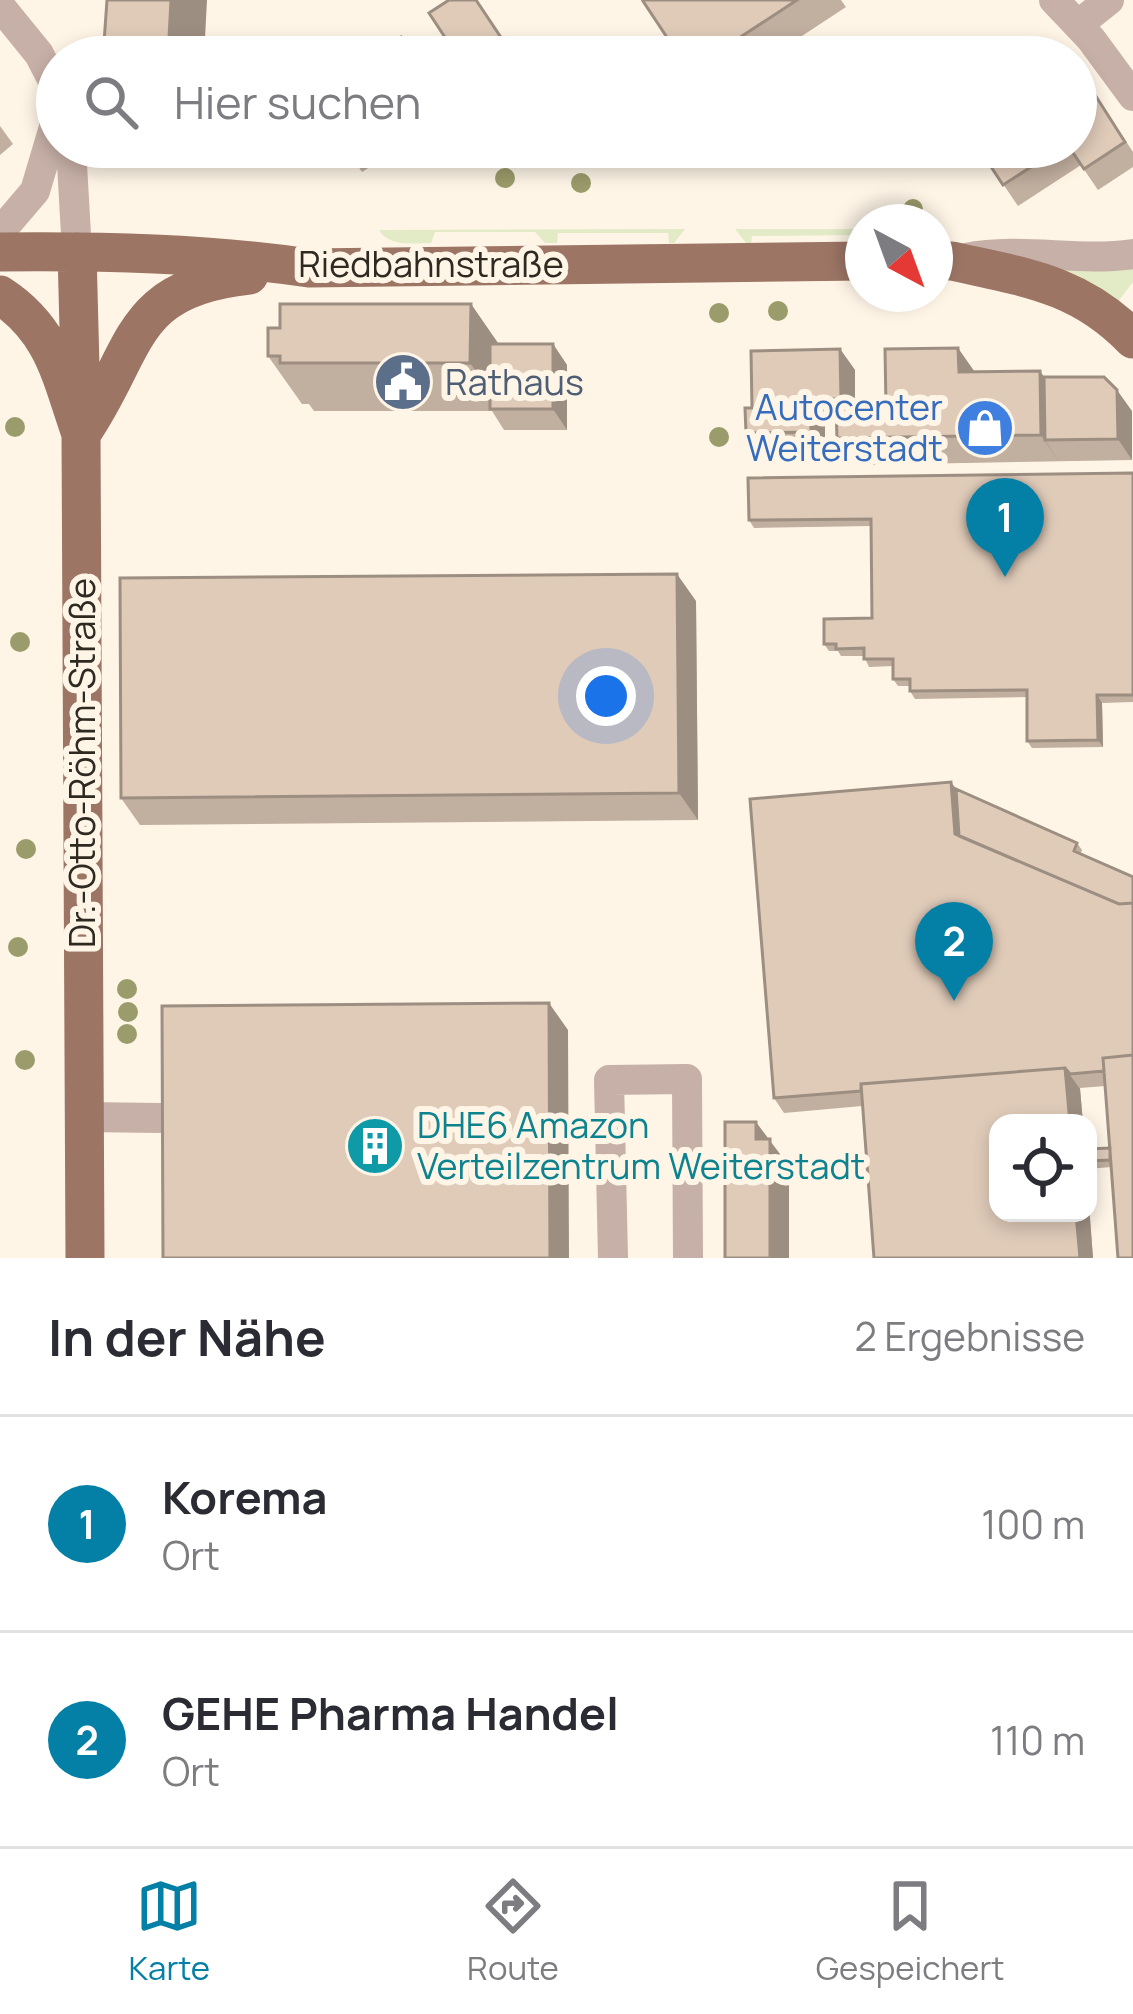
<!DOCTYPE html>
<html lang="de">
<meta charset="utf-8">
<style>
:root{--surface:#fff;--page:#f7f7f7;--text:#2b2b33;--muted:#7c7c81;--line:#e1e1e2;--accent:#047fa5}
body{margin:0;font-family:Manrope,sans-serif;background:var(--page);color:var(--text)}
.controls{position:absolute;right:36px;bottom:36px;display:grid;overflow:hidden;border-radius:24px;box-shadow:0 6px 18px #0003}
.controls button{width:108px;height:108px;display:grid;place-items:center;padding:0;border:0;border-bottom:3px solid var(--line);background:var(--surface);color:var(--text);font:60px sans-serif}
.compass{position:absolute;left:845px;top:204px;width:108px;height:108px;border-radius:50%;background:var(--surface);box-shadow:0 6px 18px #0003;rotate:139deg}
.you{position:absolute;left:606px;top:696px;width:42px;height:42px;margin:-30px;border:9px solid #fff;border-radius:50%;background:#1a73e8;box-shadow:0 0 0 18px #1a73e833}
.badge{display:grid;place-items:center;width:78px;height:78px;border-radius:50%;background:var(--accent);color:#fff;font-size:39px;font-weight:700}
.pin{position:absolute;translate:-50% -99px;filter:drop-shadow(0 3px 6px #0008)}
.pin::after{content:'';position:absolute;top:63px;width:42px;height:36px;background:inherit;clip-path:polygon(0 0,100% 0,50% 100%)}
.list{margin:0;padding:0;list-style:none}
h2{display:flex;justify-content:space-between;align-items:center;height:156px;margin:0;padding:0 48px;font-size:51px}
h2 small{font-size:39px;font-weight:400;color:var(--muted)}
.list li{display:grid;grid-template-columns:78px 1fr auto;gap:36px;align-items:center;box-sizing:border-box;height:216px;padding:0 48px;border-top:3px solid var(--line)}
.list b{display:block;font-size:45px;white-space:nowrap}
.list p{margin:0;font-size:39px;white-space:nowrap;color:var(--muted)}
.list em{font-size:39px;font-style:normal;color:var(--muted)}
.icon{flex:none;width:66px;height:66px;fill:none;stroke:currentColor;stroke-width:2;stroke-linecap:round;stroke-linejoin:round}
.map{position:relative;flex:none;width:1133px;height:1258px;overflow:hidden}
.search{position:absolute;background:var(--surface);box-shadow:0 6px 18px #0003;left:36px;right:36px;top:36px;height:132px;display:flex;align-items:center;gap:30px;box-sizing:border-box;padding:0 42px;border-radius:66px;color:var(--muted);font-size:45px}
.sheet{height:588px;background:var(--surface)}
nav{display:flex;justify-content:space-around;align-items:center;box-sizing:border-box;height:168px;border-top:3px solid var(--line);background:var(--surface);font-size:33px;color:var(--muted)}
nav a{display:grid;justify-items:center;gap:6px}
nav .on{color:var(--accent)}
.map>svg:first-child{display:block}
.green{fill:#e2eac6}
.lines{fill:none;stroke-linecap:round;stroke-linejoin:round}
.minor{stroke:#c7b0a7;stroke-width:30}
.major{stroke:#9c7565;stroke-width:39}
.tree{fill:#9b9c6b}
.wall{fill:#c1af9f}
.shaded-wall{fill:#9d8e82}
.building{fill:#e0cbb9;stroke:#9d8e82;stroke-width:3}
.labels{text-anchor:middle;stroke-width:12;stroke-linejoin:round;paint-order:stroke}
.street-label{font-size:36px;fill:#2f2a21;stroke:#fef5e7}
.service-label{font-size:36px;fill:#4e5e75;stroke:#fef5e7;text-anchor:start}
.shop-label{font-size:36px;fill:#366cbe;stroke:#fef5e7;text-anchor:end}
.culture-label{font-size:36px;fill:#0d838f;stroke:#fef5e7;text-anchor:start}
</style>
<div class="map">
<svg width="1133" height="1258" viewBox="0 0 1133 1258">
<rect width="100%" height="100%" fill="#fef5e7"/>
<path class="green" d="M685 229 674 243H669L668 233H558L557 243H545L535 232H435L431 243C412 243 389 247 379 230Z
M735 229H863V235L752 236 751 244H747Z
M1054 264 1133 267V282L1114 307Z"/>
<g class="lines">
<path class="minor" d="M1054 0 1091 39 1133 96
M0 6 39 54 57 89
M1079 24 1109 0
M71 147 77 252
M0 232 35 191 57 117
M966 258C1022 247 1077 262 1133 254
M84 1117 161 1118
M613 1258 609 1080 687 1079 688 1258"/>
<path class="major" d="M0 252C103 251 206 253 309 268L863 261
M77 252 81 405
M935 261H952C1023 277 1079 283 1133 339
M0 295C54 330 61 377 81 434L85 1258
M81 434C139 350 126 288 249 275"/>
</g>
<g class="tree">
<circle cx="505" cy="178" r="10"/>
<circle cx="581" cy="183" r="10"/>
<circle cx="913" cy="209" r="10"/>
<circle cx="778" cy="311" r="10"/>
<circle cx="719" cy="313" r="10"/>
<circle cx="15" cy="427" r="10"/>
<circle cx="719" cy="437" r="10"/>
<circle cx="20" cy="642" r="10"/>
<circle cx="26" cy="849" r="10"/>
<circle cx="18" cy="947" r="10"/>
<circle cx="127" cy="989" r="10"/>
<circle cx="128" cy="1012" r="10"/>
<circle cx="127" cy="1034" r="10"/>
<circle cx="25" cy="1060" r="10"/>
</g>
<path class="wall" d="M645 0H841L846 7 770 57H680Z
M1083 76 1133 152V167L1098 190 1081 165 1018 206 978 147H1076Z
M0 126 13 144 0 155Z
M345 147H401L362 172Z
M471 304 498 344H553L567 365V430H504L492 411H314L309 404H302L268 356 280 328Z
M840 349 855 370V408L886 407 975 372 1044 377 1132 411V460L856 465 837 438V420H825V453L760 454 746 433 752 408Z
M1133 473V702L1102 703 1103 747 1032 748 1027 741V697L915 699 910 691V686H898L893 679V666L869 667 864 656H841L838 651H829L824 644 872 618 871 526 754 528 749 520Z
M696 601 698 820 140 825 121 798Z
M956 789 1077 843 1082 850 1081 853 1133 877 1111 1167 1088 1169V1149L1110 1148 1105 1086 1080 1088 1083 1123H998L1088 1213V1192L1093 1258H874L862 1106 784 1113 774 1098Z"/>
<path class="shaded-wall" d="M171 0H207L204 57H168Z
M471 304 505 353V411L470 363Z
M553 344 567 365V430L553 409Z
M958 348 977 375 959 372Z
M840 349 855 370V419L841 399Z
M1040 371 1059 398 1045 440 1060 463 1041 435Z
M1117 390 1132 411V460L1118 439Z
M810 399 825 420V453L811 432Z
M677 574 696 601 698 820 679 793Z
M1097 695 1102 703 1103 747 1098 740Z
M951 782 961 796 964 843 955 834Z
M549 1003 568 1030 569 1258H550Z
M1065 1068 1080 1089 1083 1123H1070Z
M756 1122 789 1166V1258H770L756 1139Z
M1088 1192 1093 1258H1080L1076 1213H1088Z"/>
<path class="building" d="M107 0H171L168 57H103Z
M449 0H476L514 57H458L429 13Z
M645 0H797L710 57H680L643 1Z
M401 37 414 57H370Z
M605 47 611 57H590Z
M1083 76 1125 142 1084 169 1069 147H1076V81Z
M978 147H1062L1003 185Z
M280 304H471L470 363H280V356H268V328H280Z
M490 344H553V409H490Z
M958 348 959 372 1040 371 1041 435 837 438 836 408 886 407 885 349Z
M840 349 841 399H810L811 432 746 433 745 408H752L751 351Z
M1044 377H1104L1117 390 1118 439 1045 440Z
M1133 473V695H1097L1098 740 1027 741V690L910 691V679H893V659H864V648L836 649V644H824V619L872 618 871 519 749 520 748 478Z
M677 574 679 793 121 798 120 578Z
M951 782 955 834 1119 904 1133 903V1055L1103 1058 1104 1071 1070 1074 1065 1068 861 1084V1091L774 1098 750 799Z
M956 789 1077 843 1074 851 1133 877V903L1119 904 959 836Z
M549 1003 550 1258H163L162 1006Z
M1133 1055V1258H1118L1103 1058Z
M1065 1068 1070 1123H998V1213H1076L1080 1258H874L861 1084Z
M725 1122H756V1139H770V1258H725Z
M1110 1148V1160L1088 1161V1149Z"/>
<defs>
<symbol id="civic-disc" viewBox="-11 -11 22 22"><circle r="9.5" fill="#5c6f8a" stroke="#fef5e7"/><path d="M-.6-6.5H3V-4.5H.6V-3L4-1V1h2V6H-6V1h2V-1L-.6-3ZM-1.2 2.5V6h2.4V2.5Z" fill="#fff"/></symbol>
<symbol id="shop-disc" viewBox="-11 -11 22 22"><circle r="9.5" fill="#3f7fe0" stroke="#fef5e7"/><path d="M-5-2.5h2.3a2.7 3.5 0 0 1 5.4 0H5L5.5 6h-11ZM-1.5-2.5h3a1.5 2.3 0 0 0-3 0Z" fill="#fff"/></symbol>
<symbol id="building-disc" viewBox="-11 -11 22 22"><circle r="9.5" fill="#0f9aa8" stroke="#fef5e7"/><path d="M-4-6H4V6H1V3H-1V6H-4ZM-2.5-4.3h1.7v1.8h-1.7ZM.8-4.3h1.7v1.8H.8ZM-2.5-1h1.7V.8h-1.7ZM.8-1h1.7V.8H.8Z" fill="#fff"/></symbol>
</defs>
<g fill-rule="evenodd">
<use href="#civic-disc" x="370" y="349" width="66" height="66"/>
<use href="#shop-disc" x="952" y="395" width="66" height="66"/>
<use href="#building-disc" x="342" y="1113" width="66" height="66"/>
</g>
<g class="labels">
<g class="street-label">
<text x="431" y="277">Riedbahnstraße</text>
<text transform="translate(82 763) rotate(-90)" y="13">Dr.-Otto-Röhm-Straße</text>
</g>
<g class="service-label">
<text x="445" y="395">Rathaus</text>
</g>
<g class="shop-label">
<text x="943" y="420">Autocenter<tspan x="943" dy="41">Weiterstadt</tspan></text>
</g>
<g class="culture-label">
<text x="417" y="1138">DHE6 Amazon<tspan x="417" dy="41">Verteilzentrum Weiterstadt</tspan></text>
</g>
</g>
</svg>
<div class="controls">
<button><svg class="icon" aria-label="locate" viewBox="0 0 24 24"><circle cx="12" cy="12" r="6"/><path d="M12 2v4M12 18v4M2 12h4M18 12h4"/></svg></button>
</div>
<svg class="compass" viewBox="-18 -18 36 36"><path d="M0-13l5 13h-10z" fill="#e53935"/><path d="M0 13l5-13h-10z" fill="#7c7c81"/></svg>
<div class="you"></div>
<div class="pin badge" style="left:1005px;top:577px">1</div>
<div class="pin badge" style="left:954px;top:1001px">2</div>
<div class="search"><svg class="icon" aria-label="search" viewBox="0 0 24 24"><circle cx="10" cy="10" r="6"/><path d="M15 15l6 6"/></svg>Hier suchen</div>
</div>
<section class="sheet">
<h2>In der Nähe<small>2 Ergebnisse</small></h2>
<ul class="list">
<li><span class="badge">1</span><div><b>Korema</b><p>Ort</p></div><em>100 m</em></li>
<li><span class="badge">2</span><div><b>GEHE Pharma Handel</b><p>Ort</p></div><em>110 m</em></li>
</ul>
</section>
<nav>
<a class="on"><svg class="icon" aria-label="map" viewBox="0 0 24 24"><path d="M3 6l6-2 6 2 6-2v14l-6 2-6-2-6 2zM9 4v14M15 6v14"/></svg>Karte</a>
<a><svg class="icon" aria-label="directions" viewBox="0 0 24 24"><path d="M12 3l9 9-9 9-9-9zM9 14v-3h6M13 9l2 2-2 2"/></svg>Route</a>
<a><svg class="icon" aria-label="saved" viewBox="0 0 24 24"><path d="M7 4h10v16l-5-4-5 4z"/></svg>Gespeichert</a>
</nav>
